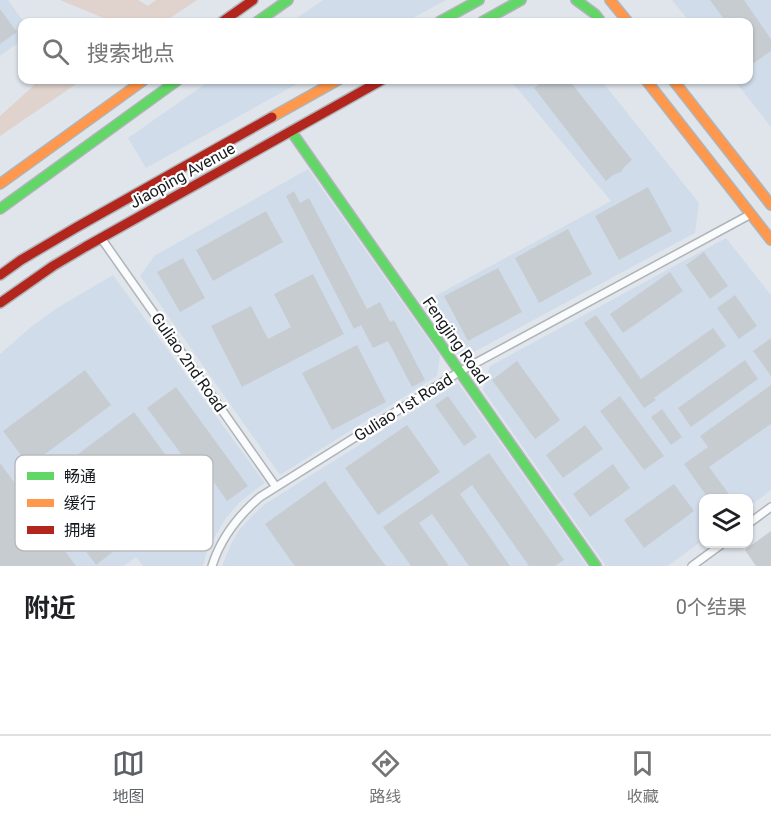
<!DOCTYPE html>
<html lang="zh">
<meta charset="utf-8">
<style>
:root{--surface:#fff;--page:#f2f2f2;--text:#202124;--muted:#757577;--line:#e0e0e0;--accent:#5c6166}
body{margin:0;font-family:Roboto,"Noto Sans SC",sans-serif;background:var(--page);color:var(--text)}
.controls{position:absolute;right:18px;bottom:18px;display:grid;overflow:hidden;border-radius:12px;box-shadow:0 2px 4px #0004}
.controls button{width:54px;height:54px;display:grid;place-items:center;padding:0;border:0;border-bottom:2px solid var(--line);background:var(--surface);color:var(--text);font:30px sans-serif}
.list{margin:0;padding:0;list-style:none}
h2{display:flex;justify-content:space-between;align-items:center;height:78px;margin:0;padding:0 24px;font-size:26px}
h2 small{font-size:20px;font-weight:400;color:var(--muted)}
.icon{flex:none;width:33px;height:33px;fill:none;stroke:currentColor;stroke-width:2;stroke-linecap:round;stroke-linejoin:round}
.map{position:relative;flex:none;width:771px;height:566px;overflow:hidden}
.search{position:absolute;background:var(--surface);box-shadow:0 2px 4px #0004;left:18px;right:18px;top:18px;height:66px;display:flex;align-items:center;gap:15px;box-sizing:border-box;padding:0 21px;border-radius:12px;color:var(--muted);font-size:22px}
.sheet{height:168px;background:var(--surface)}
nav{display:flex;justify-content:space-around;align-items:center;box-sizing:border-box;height:84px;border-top:2px solid var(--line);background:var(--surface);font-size:16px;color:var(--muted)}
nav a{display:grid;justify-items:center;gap:3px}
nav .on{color:var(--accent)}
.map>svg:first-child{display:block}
.built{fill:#d1dcea}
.green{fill:#e0d2cc}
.building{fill:#c7ccd1}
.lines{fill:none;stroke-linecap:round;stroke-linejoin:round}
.street-casing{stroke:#afb4b8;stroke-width:10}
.fast-casing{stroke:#afb4b8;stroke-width:12}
.slow-casing{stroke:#afb4b8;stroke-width:12}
.jam-casing{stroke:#afb4b8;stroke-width:12}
.street{stroke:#fafbfc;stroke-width:7}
.fast{stroke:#63d668;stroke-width:9}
.slow{stroke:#ff974d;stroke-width:9}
.jam{stroke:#b3261e;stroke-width:9}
.labels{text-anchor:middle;stroke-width:4.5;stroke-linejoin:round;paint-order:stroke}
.street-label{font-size:16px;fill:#161a1e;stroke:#fff}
.key{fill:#fff;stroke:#b9babc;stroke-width:1.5}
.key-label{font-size:16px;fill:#161a1e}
</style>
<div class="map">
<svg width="771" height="566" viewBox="0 0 771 566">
<rect width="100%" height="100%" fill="#dfe5eb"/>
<path class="built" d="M0 0H8L24 22H22V40L0 56Z
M323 0H446L406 22H291Z
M672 0H771V127L734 80H748V22H690Z
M211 80H304L146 168 128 138Z
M510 80H601L699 203 695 233 461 359 422 303 611 201Z
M308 169 440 356 437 376 280 475 140 276 154 256Z
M726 238 771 295V490L749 507 748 499H704L703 540 668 566H606L483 390 490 366Z
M113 275 265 483 255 490 239 503 226 518 215 536 206 554 203 566H143L136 557 124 566H0V354L31 327 57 308Z
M458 383 587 566H222L231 544 240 529 252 516 265 504Z"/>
<path class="green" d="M60 0H138L148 6 156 0H197L164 22H103L106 19Z
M40 80H82L0 136V116Z"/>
<path class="building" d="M710 0H744L771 39V51L754 63 748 55V22H726Z
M0 9 17 32 0 44Z
M542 80H569L632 160 625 166 621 172 613 175 606 181 534 88 541 83Z
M648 187 672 231 619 260 595 216Z
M294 191 300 203 309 198 367 309 380 302 390 322 394 320 425 380 412 387 388 341 373 348 361 325 354 329 286 196Z
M266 211 283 242 213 281 196 250Z
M568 229 592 274 539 303 515 258Z
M704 252 728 286 710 299 686 265Z
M183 258 205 298 180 312 157 272Z
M498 268 522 312 468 341 444 296Z
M670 272 683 291 623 333 610 314Z
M313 274 344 334 242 387 211 326 251 306 268 339 291 327 274 294Z
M735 295 757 326 739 339 717 308Z
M596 315 641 379 713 328 726 346 654 398 656 400 644 408 584 323Z
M771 338V376L753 351Z
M357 345 386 402 332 430 302 373Z
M745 360 758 379 691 427 678 408Z
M517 361 560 420 535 439 492 380Z
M85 370 111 405 29 466 3 431Z
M771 385V424L709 467 732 498H708L684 464 708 447 700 436Z
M176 387 248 486 227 501 204 468 196 474 147 408Z
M448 396 477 437 464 446 435 405Z
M620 396 664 456 644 470 600 411Z
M662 409 682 437 671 445 651 417Z
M134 412 187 484 111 539 118 548 96 565 37 485Z
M407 425 440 472 378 515 345 468Z
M585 425 603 449 563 478 546 455Z
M489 453 564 560 555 566H529L472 485 460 494 510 566H469L432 514 419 523 449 566H411L383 527Z
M0 463 76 566H0Z
M613 464 630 488 590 517 573 494Z
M325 481 379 557 386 566H295L291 561 265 524Z
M674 484 694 511 644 548 624 520Z
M771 531V566H756L745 550Z"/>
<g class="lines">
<defs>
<path id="street" d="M101 238 276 487
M748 524 771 507
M212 566C221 537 238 516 260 497L459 372 751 214
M692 566 722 544"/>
<path id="fast" d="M576 0 595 14 601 22
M257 22 288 0
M439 22 479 0
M482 22 521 0
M291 131 596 566
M0 209 178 80"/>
<path id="slow" d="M610 0 628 22
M646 80 771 240
M673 80 771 205
M272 117 338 80
M0 184 144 80"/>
<path id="jam" d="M222 22 253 0
M0 275 21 260 77 227 272 117
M0 303 53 266 85 247 382 80"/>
</defs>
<use href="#street" class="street-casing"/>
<use href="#fast" class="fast-casing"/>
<use href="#slow" class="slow-casing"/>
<use href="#jam" class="jam-casing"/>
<use href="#street" class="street"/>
<use href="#fast" class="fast"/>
<use href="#slow" class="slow"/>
<use href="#jam" class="jam"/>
</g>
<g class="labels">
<g class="street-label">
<text transform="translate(182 175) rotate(-29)" y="6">Jiaoping Avenue</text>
<text transform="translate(456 340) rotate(55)" y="6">Fengjing Road</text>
<text transform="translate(189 362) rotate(55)" y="6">Guliao 2nd Road</text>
<text transform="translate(403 407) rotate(-32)" y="6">Guliao 1st Road</text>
</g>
</g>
<rect x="15" y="455" width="198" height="96" rx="9" class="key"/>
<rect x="27" y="472" width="27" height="8" fill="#63d668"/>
<rect x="27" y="499" width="27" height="8" fill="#ff974d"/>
<rect x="27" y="526" width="27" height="8" fill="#b3261e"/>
<g class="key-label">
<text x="64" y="482">畅通</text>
<text x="64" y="509">缓行</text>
<text x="64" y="536">拥堵</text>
</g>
</svg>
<div class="controls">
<button><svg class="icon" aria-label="layers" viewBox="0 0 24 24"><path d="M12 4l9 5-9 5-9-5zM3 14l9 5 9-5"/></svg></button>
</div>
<div class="search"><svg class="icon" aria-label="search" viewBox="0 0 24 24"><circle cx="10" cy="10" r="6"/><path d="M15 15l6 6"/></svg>搜索地点</div>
</div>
<section class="sheet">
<h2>附近<small>0个结果</small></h2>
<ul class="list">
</ul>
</section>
<nav>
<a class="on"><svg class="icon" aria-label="map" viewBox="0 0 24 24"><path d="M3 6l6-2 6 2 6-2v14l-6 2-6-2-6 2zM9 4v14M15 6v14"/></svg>地图</a>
<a><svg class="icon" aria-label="directions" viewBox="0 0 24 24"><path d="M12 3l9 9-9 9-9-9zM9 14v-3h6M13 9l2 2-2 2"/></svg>路线</a>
<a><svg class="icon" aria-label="saved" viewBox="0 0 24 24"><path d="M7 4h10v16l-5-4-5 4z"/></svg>收藏</a>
</nav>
